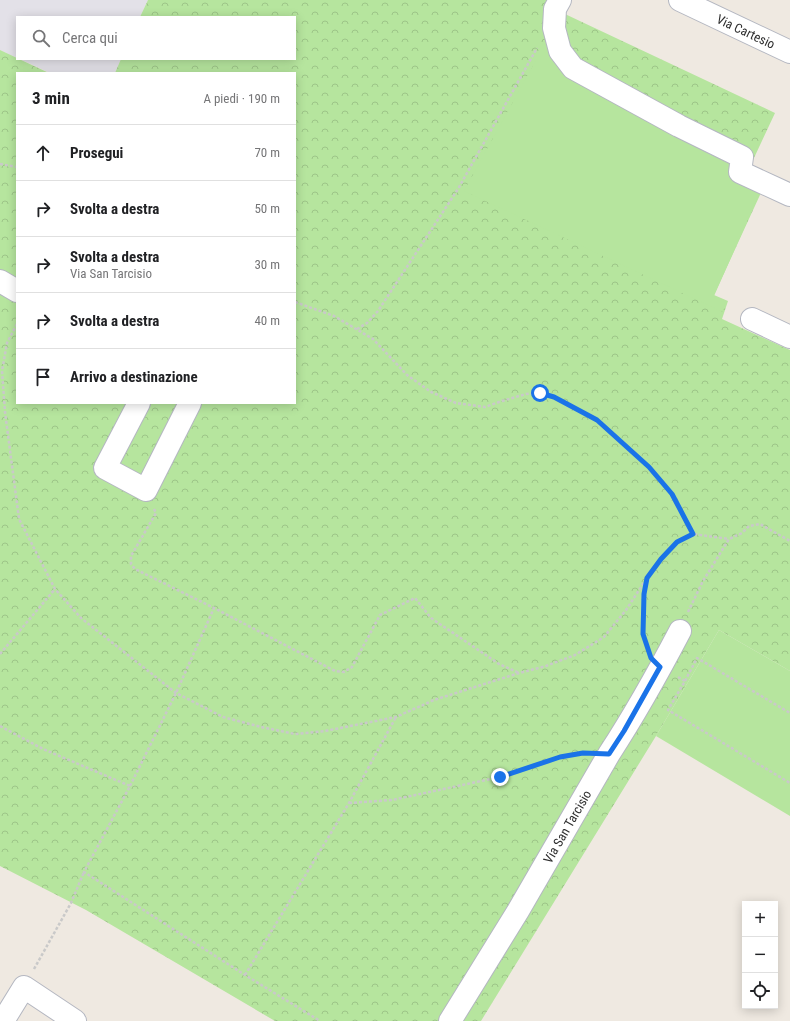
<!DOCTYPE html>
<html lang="it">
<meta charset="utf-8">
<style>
:root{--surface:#fff;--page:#f6f6f6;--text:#202124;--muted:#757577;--line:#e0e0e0}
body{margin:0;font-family:"Roboto Condensed",sans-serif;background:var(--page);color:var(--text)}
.controls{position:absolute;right:12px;bottom:12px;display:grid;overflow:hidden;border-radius:0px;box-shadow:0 2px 10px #0003}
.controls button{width:36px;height:36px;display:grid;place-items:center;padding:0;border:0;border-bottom:1px solid var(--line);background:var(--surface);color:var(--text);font:20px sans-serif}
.stop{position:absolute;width:12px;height:12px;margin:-9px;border:3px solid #1a73e8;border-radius:50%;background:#fff}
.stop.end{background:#1a73e8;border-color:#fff;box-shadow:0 1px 4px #0008}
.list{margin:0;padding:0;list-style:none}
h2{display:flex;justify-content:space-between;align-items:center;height:52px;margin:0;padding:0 16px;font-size:17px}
h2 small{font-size:13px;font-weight:400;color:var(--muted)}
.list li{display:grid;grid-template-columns:26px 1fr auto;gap:12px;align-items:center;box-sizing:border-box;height:56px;padding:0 16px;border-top:1px solid var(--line)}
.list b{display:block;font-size:15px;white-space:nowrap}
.list p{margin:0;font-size:13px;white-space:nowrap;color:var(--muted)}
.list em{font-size:13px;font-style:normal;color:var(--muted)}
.icon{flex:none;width:22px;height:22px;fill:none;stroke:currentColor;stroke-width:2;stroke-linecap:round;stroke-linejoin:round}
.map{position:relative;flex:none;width:790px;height:1021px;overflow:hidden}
.search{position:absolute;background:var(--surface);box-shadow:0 2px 10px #0003;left:16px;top:16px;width:280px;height:44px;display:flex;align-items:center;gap:10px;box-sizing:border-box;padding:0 14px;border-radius:0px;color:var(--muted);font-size:15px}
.panel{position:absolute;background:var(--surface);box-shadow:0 2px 10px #0003;left:16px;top:72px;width:280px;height:332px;border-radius:0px}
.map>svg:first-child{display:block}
.industrial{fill:#e3e1e8}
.park{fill:url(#park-crowns)}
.garden{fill:#b6e59e}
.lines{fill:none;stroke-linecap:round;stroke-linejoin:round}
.minor-casing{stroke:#b4b7c1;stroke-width:24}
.path{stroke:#c9c9c9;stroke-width:2.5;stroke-dasharray:3 2;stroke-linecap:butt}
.minor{stroke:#fff;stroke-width:22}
.route{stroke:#1a73e8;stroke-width:5}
.labels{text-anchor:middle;stroke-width:3;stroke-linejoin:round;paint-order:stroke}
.street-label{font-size:13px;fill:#2e2e2e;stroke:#fff}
</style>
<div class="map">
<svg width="790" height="1021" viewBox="0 0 790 1021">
<defs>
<pattern id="park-crowns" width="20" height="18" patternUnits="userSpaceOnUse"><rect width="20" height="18" fill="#b6e59e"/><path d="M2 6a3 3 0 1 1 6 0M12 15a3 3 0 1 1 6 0" fill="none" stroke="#9dc588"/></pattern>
</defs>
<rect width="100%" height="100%" fill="#efe9e1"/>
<path class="industrial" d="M0 0H148L140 17H17V58L0 50Z
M20 59H121L115 73H50Z"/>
<path class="park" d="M148 0H551L548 6 775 113 747 173 766 182 714 295 728 301 722 319 790 350V671L719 630 656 736 481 1021H275L86 910 0 866V50L17 58V59H19L49 73H17V403H295V73H115L121 59H295V17H140Z"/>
<path class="garden" d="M550 52 666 124 669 134 731 164 761 190 714 296 726 302 723 312 464 191 536 60 543 53Z
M719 630 790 671V816L656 736Z"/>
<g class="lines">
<defs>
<g id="minor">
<path d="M560 0 555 9 554 28 560 51 573 68 679 126 742 157 740 172 790 195"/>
<path id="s1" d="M680 0 790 52"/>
<path d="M0 281 17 291"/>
<path d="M752 319 790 337"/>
<path d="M139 403 105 468 146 490 190 403"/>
<path d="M3 1021 24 987 75 1021"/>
<path id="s2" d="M450 1021 518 911 609 754C635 714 658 673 680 631"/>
</g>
</defs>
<use href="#minor" class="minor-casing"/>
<path class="path" d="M0 164 17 167
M295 302 334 316 373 339 407 375 431 392 456 403 485 407 502 401 526 394 540 393 555 397 597 420 649 467 672 494 693 534
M17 324 7 343 2 371 5 412 19 519 55 589 81 618 176 693 223 717 261 727 295 734 325 731 396 717 434 700 519 673 546 666 575 655 604 637 626 610 647 578 661 559 677 542 693 534 729 539
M357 329 367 323 378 311 458 189 537 48
M154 509 156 513 131 556V564L135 569 214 608 335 671 344 672 352 667 380 615 415 598 431 618 499 664 519 673
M647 579 644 595 643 634 647 647
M688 612 703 581 729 539 742 533 749 526 760 524 790 541
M0 654 55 589
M678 677 685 681 668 710 790 783
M685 681 697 658 790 713
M0 726 43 749 130 786 84 872 245 975 320 1021
M130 786 176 693 214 608
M349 803 392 800 500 777 561 757 586 753
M34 969 71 903 84 872
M245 975 349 803 396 717"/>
<use href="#minor" class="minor"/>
</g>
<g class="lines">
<path class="route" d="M500 777 560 757 583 753 609 754 624 731 660 667 651 658 643 634 644 594 647 578 661 559 677 542 693 534 672 494 649 467 597 420 554 397 540 393"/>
</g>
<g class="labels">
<g class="street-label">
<text dy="5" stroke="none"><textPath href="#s1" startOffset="73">Via Cartesio</textPath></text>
<text dy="5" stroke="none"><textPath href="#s2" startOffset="227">Via San Tarcisio</textPath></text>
</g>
</g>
</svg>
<div class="controls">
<button>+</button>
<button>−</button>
<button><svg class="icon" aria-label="locate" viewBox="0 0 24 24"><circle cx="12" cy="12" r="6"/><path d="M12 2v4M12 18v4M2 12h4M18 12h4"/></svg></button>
</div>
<div class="stop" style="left:540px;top:393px"></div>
<div class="stop end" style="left:500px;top:777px"></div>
<div class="search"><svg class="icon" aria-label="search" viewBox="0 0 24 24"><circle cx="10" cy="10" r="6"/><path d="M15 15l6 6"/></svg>Cerca qui</div>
<section class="panel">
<h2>3 min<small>A piedi · 190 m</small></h2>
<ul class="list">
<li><svg class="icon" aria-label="ahead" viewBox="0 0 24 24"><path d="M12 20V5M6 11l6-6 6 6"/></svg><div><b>Prosegui</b></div><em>70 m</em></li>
<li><svg class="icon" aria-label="right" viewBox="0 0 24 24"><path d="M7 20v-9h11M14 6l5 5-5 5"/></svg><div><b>Svolta a destra</b></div><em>50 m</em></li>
<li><svg class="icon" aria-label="right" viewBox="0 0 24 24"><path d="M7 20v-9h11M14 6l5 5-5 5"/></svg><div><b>Svolta a destra</b><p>Via San Tarcisio</p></div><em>30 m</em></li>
<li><svg class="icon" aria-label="right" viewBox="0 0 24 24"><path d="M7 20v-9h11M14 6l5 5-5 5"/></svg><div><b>Svolta a destra</b></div><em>40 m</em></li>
<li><svg class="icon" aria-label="arrive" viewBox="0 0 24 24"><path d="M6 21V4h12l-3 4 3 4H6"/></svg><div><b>Arrivo a destinazione</b></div></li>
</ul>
</section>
</div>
